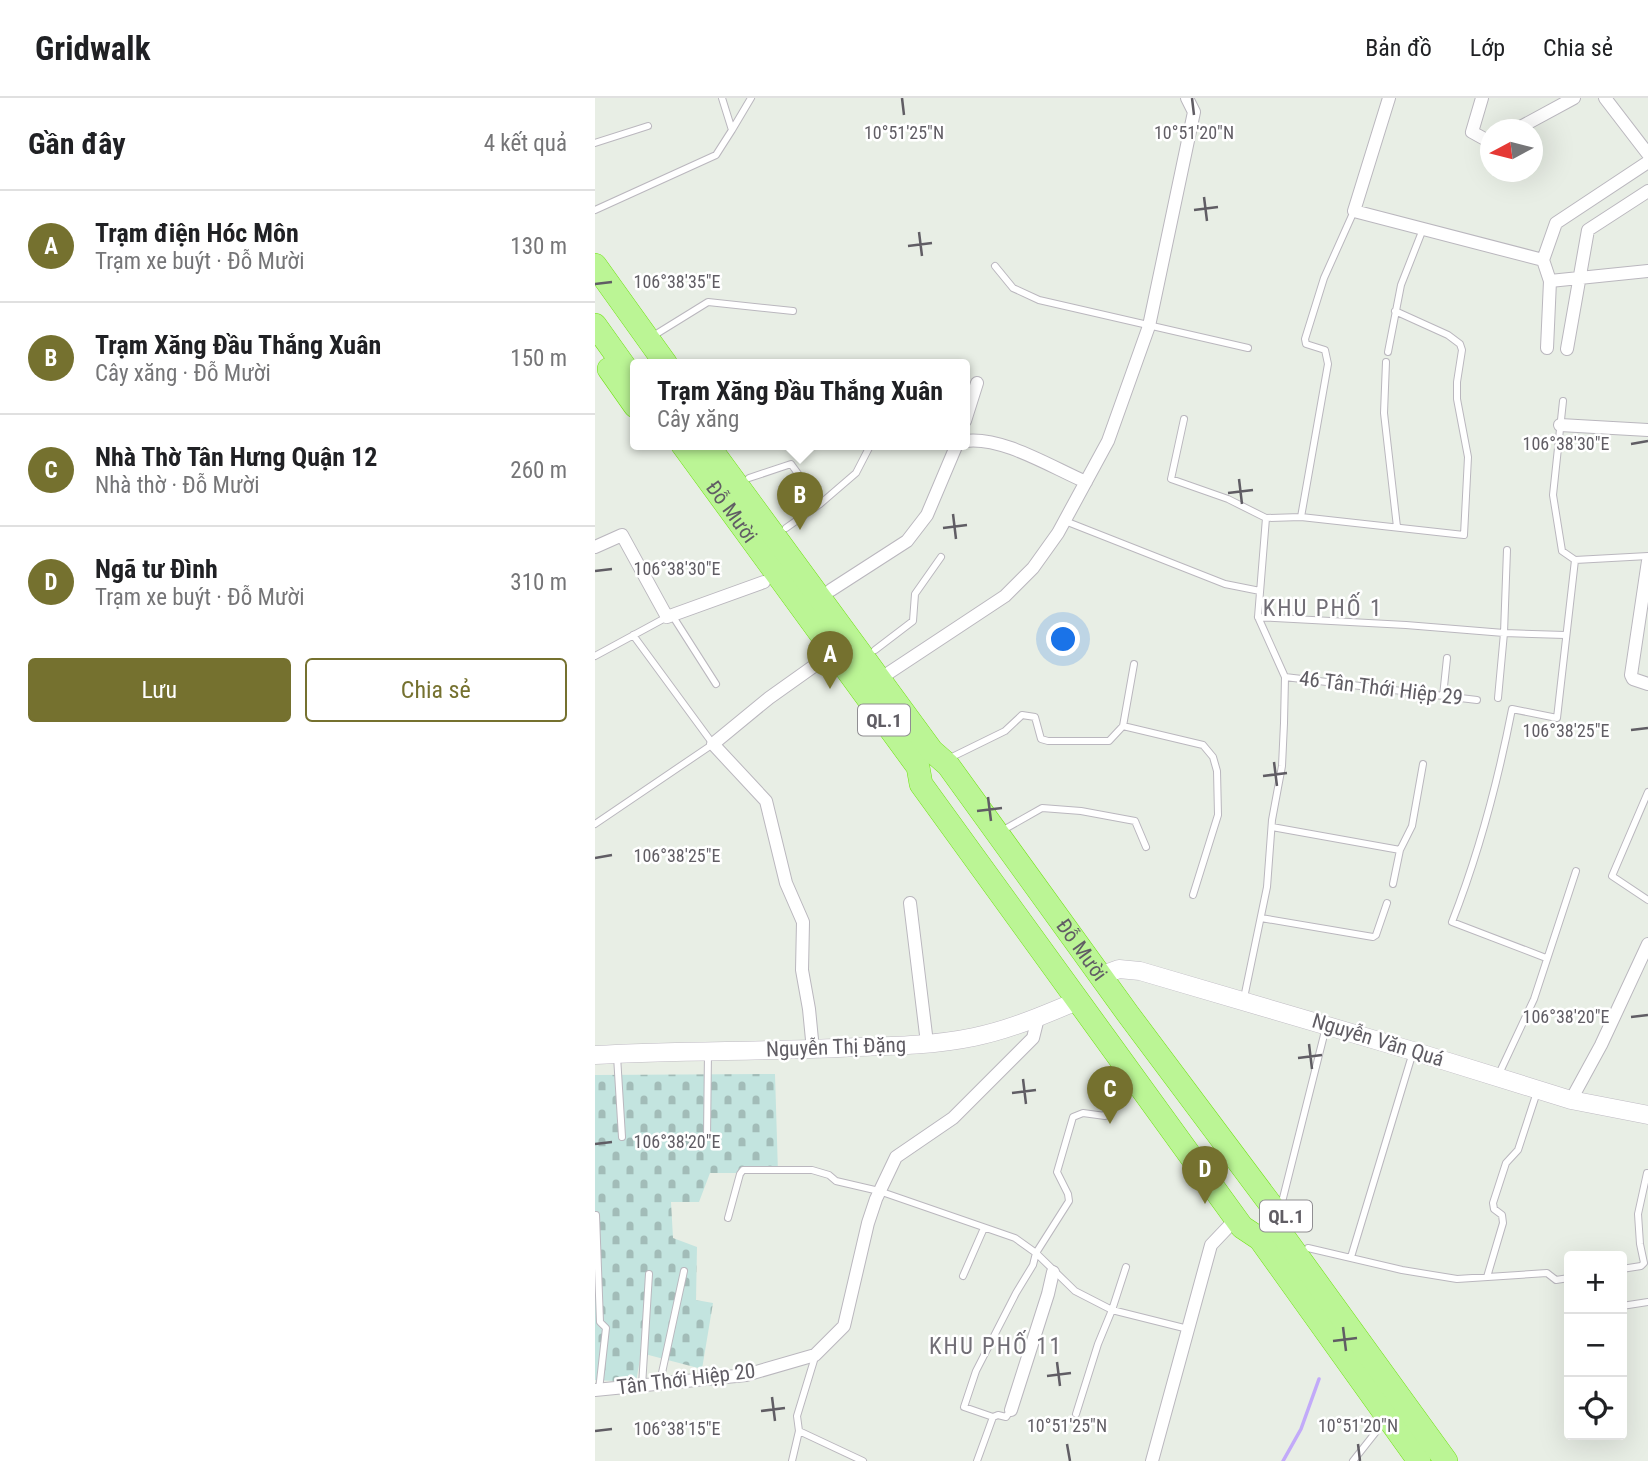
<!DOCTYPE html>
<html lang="vi">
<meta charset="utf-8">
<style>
:root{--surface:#fff;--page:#f6f6f6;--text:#202124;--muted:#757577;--line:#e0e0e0;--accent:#75712f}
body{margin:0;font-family:"Roboto Condensed",sans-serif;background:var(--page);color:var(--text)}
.controls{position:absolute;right:21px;bottom:21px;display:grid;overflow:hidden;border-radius:7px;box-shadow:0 7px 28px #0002}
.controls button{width:63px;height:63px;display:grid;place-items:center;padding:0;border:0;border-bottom:2px solid var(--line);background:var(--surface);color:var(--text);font:35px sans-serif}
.compass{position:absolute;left:885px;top:21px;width:63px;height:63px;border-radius:50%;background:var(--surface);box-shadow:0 7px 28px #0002;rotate:263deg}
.you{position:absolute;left:469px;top:542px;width:24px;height:24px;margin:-18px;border:5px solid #fff;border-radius:50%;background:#1a73e8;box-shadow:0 0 0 10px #1a73e833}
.badge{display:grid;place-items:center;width:46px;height:46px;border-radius:50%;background:var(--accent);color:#fff;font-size:23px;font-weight:700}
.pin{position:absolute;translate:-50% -58px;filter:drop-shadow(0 2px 4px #0008)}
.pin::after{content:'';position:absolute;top:37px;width:24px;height:21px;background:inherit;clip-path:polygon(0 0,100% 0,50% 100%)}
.popup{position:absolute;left:35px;top:261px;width:340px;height:91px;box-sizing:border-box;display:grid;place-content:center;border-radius:7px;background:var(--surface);filter:drop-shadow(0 2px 5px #0005);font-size:23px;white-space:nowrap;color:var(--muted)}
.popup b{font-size:26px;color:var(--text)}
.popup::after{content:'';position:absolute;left:50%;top:100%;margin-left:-14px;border:14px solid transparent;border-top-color:var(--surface)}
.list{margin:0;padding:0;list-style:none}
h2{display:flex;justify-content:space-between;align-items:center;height:91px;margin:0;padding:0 28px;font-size:30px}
h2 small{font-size:23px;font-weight:400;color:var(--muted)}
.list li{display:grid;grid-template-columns:46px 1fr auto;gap:21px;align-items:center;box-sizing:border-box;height:112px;padding:0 28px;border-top:2px solid var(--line)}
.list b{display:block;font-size:26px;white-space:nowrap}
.list p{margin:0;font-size:23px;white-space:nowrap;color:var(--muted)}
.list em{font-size:23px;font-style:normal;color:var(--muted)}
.actions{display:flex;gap:14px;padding:21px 28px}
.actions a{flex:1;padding:16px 0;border:2px solid var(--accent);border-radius:7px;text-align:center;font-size:24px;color:var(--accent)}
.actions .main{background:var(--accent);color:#fff}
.icon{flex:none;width:38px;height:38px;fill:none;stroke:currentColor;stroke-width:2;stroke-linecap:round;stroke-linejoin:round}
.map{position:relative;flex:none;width:1053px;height:1363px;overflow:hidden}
header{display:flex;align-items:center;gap:42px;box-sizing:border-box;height:98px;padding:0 35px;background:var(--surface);border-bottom:2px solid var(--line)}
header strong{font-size:33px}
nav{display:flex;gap:38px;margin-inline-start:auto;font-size:24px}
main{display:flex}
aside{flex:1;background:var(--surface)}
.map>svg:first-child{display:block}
.cemetery{fill:url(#cemetery-stones)}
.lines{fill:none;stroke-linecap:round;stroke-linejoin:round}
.stream{stroke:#c2aaf9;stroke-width:3.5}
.lane-casing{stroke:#bab7be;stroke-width:8}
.street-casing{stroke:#bab7be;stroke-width:14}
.secondary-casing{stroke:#bebac2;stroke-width:19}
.highway-casing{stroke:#6fe211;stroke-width:24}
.lane{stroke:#fff;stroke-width:6}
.street{stroke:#fff;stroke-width:12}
.secondary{stroke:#fff;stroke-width:18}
.highway{stroke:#bbf595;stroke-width:23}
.ticks{fill:none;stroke:#605d64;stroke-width:2.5}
.labels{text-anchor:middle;stroke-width:5;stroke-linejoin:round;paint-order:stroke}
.shield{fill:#fff;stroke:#908e92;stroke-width:2}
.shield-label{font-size:19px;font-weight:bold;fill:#605d64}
.street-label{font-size:21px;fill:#605d64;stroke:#fff}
.neighbourhood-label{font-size:23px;letter-spacing:2px;fill:#716e76;stroke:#fff}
.ticks-label{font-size:18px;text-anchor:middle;fill:#605d64;stroke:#fff;stroke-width:5;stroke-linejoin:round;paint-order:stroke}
</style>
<header>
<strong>Gridwalk</strong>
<nav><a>Bản đồ</a><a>Lớp</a><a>Chia sẻ</a></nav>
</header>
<main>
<aside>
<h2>Gần đây<small>4 kết quả</small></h2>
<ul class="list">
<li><span class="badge">A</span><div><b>Trạm điện Hóc Môn</b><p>Trạm xe buýt · Đỗ Mười</p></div><em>130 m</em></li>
<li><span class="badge">B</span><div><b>Trạm Xăng Đầu Thắng Xuân</b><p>Cây xăng · Đỗ Mười</p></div><em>150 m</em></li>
<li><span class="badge">C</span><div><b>Nhà Thờ Tân Hưng Quận 12</b><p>Nhà thờ · Đỗ Mười</p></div><em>260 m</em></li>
<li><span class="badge">D</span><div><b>Ngã tư Đình</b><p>Trạm xe buýt · Đỗ Mười</p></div><em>310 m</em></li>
</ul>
<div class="actions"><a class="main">Lưu</a><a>Chia sẻ</a></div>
</aside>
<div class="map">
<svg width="1053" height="1363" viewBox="0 0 1053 1363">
<defs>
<pattern id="cemetery-stones" width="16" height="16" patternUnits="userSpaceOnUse" patternTransform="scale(1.75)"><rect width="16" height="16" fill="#c3e4df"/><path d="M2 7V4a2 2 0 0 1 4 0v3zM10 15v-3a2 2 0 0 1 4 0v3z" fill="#a2bcb8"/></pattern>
</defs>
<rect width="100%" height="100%" fill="#e8eee5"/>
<path class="cemetery" d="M180 976 183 1075H115L104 1104H76L78 1140 102 1149 101 1202 118 1205 107 1271 46 1255 41 1284 0 1282V977Z"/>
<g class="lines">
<path class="stream" d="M688 1363 706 1331 724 1281"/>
<defs>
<path id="lane" d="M137 32 156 0
M0 45 53 28
M0 112 121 57 137 32 127 0
M400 168 418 190 444 202 653 250
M800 213 853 237 865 246 867 252 862 284V301L873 359 869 437 706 419 671 420 663 519 811 527 909 535 970 537
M58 238 113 204 198 213
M793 254 806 187 828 131
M791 264 789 315 802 429
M968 303 958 397 967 453 980 462
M589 321 576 381 633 401 671 420
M154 380 196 366 225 406 191 430
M225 406 261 375 276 346
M706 419 733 266 730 252 711 246 710 241 729 180 759 113
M470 423 630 486 665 493
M77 517 121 586
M280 552 318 523 320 496 346 459
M0 558 72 519
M690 579 882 602
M848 598 852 560
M903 600 909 535 912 452
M528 628 539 566
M357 659 410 633 427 617 440 619 446 641 453 643H514L528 628 608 647 618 659 622 673 623 717 598 797
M1053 694 1017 778 1053 802
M0 726 118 646 38 537
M677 729 805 752
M410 731 447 710 486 713 540 723 551 749
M798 786 805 752 817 728 828 666
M666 820 778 839 781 837 792 805
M951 860 857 824C884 755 903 683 917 611L962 620 980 462 1053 458
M649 900 672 789 677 722 687 668 689 625 690 579 663 519
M22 958 27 1039
M903 978 939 901 981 773
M112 1039 113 954
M686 1108 731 929
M1 1117 5 1224 11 1230 4 1292
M133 1120 145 1076 148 1072H217L234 1077 241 1083 284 1093 420 1140 441 1155 480 1193 517 1212 593 1231
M713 1150 807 1172 862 1181 952 1175 961 1182 974 1180
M756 1159 818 954
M1027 1171 1046 1168 1049 1165 1045 1146 1043 1116 1052 1075
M368 1178 389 1130
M892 1179 908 1125 907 1117 899 1111 898 1105 911 1065 923 1052 942 994
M1027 1208 1053 1204
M65 1284 89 1173
M47 1288 54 1176
M481 1316 503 1246 517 1212 531 1169
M398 1319 369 1309 381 1273 421 1195 438 1167 441 1155 474 1103 473 1096 462 1074 478 1019 488 1015 510 1018 523 967
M204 1333 268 1363
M197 1363 204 1333 202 1318 220 1259
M382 1363 398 1319 403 1317 411 1319 416 1312
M758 1363 784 1330"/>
<path id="street" d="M794 0 759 113 948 162
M887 0 877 34 895 44
M1010 0 1053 56
M920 32 979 0
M955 183 1053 173
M952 250 955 183 948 162 961 125 1053 64
M972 251 993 132 1053 93
M370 323 382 285
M965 327 1053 332
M370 343C407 338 456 369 491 384
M0 449 27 437 72 519 169 484
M1053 463 1036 577 1038 581 1053 586
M236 492 312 443 332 417 362 346
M283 582 410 498 438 470 463 435 513 343 554 228 599 14 592 0
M315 805 332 945
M218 952 214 911 207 872 208 824 191 785 171 703 118 646 174 600 226 563
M976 1002 1006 947 1053 846
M0 1292 151 1277 220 1257 249 1228 273 1125 281 1101 301 1059 358 1020 438 940 443 920
M416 1312 453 1196 458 1174
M557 1363 616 1147 636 1126"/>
<path id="secondary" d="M513 875 524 871 545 873 818 953 976 1002 1053 1017
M0 957C87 952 175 954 262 949 301 948 341 947 379 939 413 932 444 919 475 906"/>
<g id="highway">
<path d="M0 167 71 266"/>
<path d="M0 227 40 283"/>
<path d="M14 271 40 308"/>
<path id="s1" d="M87 346 323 669 326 686 647 1129 665 1141 824 1363"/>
<path id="s2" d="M112 346 337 653 353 667 533 916 679 1111 683 1131 851 1363"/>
</g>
</defs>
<use href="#lane" class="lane-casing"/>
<use href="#street" class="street-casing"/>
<use href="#secondary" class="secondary-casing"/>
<use href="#highway" class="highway-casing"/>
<use href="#lane" class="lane"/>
<use href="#street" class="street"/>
<use href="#secondary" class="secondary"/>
<use href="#highway" class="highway"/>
</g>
<path class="ticks" d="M307 0 309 17M597 0 599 17M609 99 612 123M599 112 623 109M324 134 327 158M313 148 337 145M0 186 17 184M1036 346 1053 343M644 381 647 406M633 395 658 392M358 416 361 441M348 430 372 427M0 473 17 471M1036 632 1053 630M679 664 682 688M668 678 692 675M393 699 396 723M382 713 407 710M0 760 17 757M1036 919 1053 917M714 946 717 971M703 960 727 957M428 981 431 1006M417 995 441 992M0 1046 17 1044M748 1229 751 1253M738 1243 762 1240M462 1264 465 1288M452 1278 476 1275M177 1299 180 1323M166 1313 190 1310M0 1333 17 1331M472 1346 475 1363M763 1346 765 1363"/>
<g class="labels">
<g class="shield">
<rect x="263" y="606.5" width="52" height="31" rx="5"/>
<rect x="665" y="1102.5" width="52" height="31" rx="5"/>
</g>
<g class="shield-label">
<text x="289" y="629">QL.1</text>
<text x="691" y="1125">QL.1</text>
</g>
<g class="street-label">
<text dy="7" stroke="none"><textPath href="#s1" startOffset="84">Đỗ Mười</textPath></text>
<text transform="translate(786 590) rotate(7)" y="7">46 Tân Thới Hiệp 29</text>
<text dy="7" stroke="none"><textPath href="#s2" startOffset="630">Đỗ Mười</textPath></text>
<text transform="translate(783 942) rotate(17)" y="7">Nguyễn Văn Quá</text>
<text transform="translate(241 949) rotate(-2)" y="7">Nguyễn Thị Đặng</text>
<text transform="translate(91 1281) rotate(-7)" y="7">Tân Thới Hiệp 20</text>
</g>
<g class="neighbourhood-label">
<text x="728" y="518">KHU PHỐ 1</text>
<text x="401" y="1256">KHU PHỐ 11</text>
</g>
</g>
<g class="ticks-label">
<text x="309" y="41">10°51'25"N</text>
<text x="599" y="41">10°51'20"N</text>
<text x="82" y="190">106°38'35"E</text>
<text x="971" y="352">106°38'30"E</text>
<text x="82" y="477">106°38'30"E</text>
<text x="971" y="639">106°38'25"E</text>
<text x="82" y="764">106°38'25"E</text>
<text x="971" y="925">106°38'20"E</text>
<text x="82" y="1050">106°38'20"E</text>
<text x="472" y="1334">10°51'25"N</text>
<text x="763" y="1334">10°51'20"N</text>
<text x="82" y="1337">106°38'15"E</text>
</g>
</svg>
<div class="controls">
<button>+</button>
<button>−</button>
<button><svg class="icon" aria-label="locate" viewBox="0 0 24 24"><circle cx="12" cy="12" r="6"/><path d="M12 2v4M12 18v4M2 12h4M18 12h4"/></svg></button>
</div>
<svg class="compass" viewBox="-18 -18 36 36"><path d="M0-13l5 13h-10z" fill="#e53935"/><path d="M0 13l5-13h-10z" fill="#757577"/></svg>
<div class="you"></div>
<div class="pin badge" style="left:235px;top:591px">A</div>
<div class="pin badge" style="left:205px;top:432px">B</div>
<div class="popup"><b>Trạm Xăng Đầu Thắng Xuân</b>Cây xăng</div>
<div class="pin badge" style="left:515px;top:1026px">C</div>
<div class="pin badge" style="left:610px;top:1106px">D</div>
</div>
</main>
